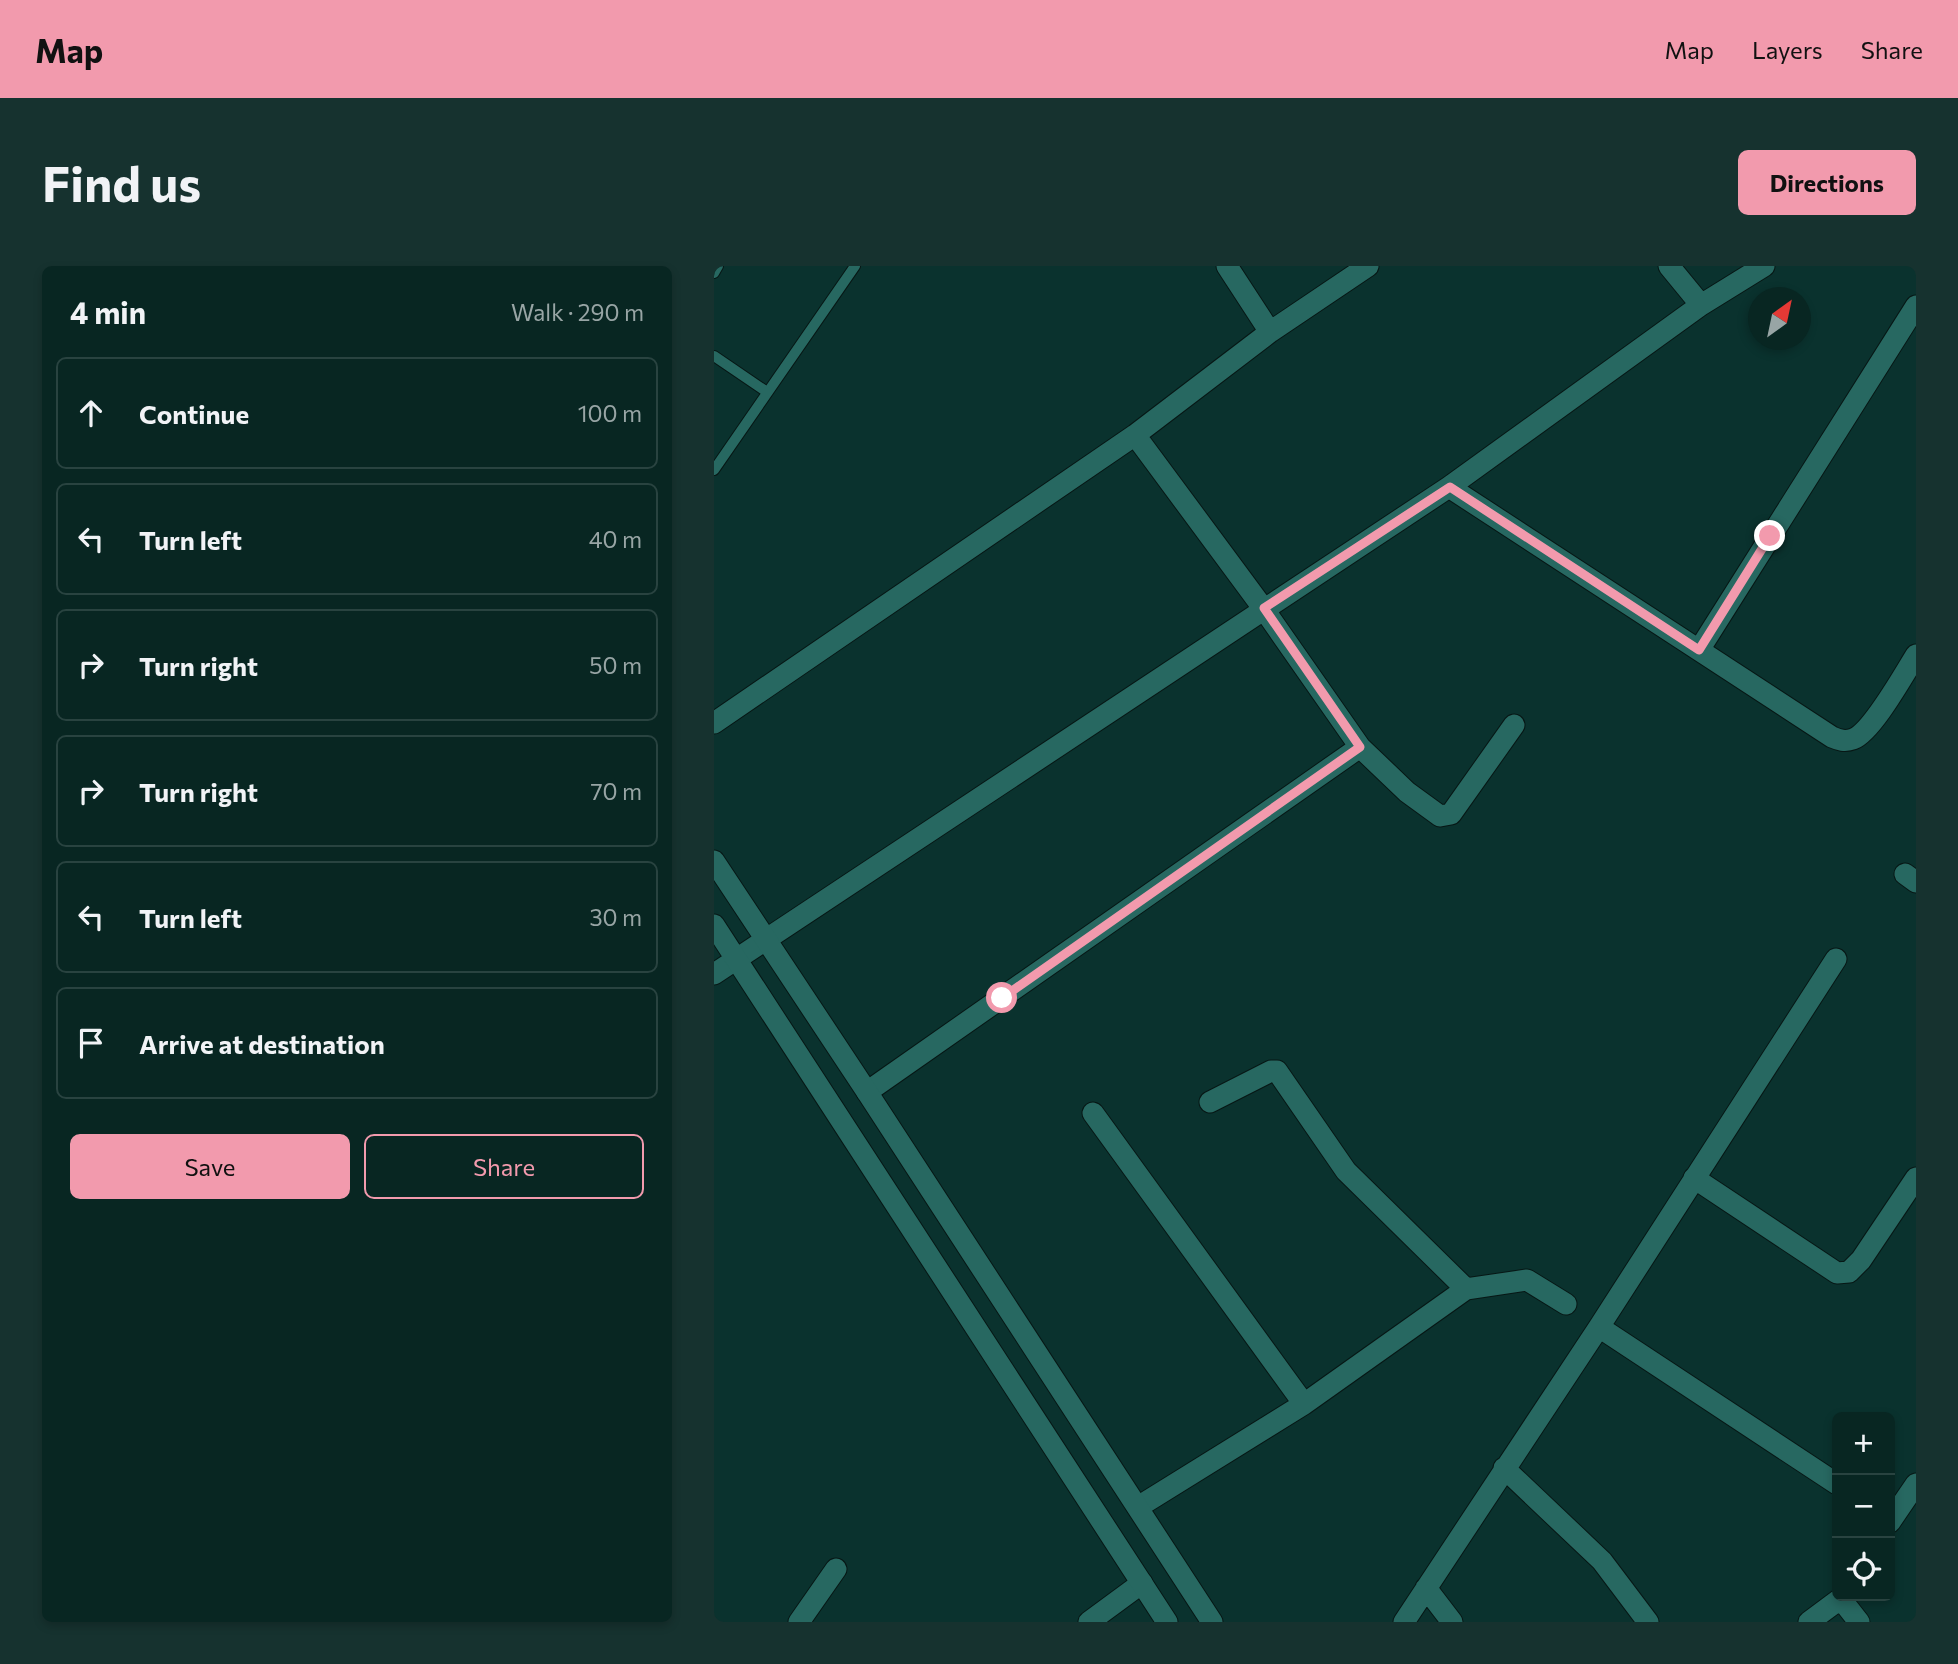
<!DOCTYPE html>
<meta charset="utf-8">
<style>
:root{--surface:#082622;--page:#16322f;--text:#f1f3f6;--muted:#98a5a5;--line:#294340;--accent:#f29aad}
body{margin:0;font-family:Commissioner,sans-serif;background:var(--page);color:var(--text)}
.controls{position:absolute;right:21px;bottom:21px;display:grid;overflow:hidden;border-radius:10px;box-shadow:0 4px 10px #0003}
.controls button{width:63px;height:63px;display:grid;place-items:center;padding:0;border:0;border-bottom:2px solid var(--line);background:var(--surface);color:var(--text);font:35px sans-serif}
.compass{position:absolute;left:1034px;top:21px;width:63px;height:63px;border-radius:50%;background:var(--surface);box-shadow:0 4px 10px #0003;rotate:33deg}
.stop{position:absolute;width:21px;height:21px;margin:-16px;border:5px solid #f29aad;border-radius:50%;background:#fff}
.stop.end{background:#f29aad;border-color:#fff;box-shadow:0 2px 7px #0008}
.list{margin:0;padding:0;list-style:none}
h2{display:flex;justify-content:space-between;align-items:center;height:91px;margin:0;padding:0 28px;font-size:30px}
h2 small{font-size:23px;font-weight:400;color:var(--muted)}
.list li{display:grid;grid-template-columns:46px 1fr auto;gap:21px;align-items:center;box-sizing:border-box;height:112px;margin:0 14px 14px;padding:0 14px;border:2px solid var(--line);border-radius:10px}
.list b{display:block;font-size:26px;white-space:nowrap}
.list em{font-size:23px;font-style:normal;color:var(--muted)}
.actions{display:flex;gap:14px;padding:21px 28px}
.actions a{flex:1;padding:16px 0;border:2px solid var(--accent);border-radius:10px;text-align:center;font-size:24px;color:var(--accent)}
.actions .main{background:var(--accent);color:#111}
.icon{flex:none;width:38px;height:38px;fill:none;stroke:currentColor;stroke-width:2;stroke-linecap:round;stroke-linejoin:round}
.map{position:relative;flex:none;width:1202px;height:1356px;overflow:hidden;border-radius:10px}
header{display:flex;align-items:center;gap:42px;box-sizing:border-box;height:98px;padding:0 35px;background:var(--accent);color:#111}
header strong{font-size:33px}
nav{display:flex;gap:38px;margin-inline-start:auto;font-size:24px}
.intro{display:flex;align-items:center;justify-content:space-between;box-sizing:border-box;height:168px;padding:0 42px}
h1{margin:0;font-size:49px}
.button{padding:18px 32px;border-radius:10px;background:var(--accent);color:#111;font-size:24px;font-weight:700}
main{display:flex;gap:42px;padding:0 42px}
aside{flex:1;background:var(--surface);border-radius:10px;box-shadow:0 4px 10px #0003}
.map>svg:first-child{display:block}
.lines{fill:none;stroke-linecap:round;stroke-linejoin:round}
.lane-casing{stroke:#071715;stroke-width:12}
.street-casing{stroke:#071715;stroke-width:23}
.secondary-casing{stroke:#071715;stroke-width:23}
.lane{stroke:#276861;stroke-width:10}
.street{stroke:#276861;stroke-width:21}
.secondary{stroke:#276861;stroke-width:21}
.route{stroke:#f29aad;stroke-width:9}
</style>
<header>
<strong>Map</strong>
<nav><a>Map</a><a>Layers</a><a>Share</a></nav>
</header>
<div class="intro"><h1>Find us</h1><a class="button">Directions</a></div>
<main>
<aside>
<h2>4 min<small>Walk · 290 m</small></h2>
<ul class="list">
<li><svg class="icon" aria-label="ahead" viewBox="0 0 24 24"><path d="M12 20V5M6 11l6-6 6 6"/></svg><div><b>Continue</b></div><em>100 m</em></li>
<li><svg class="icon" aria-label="left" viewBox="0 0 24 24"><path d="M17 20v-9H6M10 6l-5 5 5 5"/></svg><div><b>Turn left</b></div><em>40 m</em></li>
<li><svg class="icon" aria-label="right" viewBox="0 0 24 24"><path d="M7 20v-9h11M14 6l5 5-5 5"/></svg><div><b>Turn right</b></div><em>50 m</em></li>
<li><svg class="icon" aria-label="right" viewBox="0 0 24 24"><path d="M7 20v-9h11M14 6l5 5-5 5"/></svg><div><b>Turn right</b></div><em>70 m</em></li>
<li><svg class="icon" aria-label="left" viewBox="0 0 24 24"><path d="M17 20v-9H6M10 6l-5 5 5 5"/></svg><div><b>Turn left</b></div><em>30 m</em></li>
<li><svg class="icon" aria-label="arrive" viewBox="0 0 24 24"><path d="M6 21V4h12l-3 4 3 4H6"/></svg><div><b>Arrive at destination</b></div></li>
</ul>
<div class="actions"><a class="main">Save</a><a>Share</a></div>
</aside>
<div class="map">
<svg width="1202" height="1356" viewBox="0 0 1202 1356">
<rect width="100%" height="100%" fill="#0a322e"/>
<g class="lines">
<defs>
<path id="lane" d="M0 7 4 0
M0 90 53 126
M0 204 141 0"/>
<path id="street" d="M513 0 556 66
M955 0 987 39
M735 221 1118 471C1125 474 1131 476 1139 473 1158 466 1190 408 1202 389
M985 384 1202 40
M0 457 421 169 556 66 654 0
M646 481 693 526 726 550 737 548 800 459
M1191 608 1202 616
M0 708 735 221 987 39 1050 0
M153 826 646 481 549 342 421 169
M496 836 557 805H563L632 905 752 1023
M379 847 590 1138
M980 912 1123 1007 1135 1006 1147 994 1202 912
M885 1061 1123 1218
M790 1202 888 1295 934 1356
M424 1241 590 1138 752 1023 813 1014 852 1038
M1176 1256 1202 1218
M712 1322 738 1356
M1127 1333 1145 1356
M85 1356 122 1303
M375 1356 428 1317
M690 1356 885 1061 1122 693
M1095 1356 1130 1330"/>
<path id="secondary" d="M0 595 153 826 498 1356
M0 659 453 1356"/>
</defs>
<use href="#lane" class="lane-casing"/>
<use href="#street" class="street-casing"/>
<use href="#secondary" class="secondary-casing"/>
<use href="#lane" class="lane"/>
<use href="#street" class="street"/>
<use href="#secondary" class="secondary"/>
</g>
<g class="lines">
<path class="route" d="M288 732 646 481 550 342 736 221 985 384 1056 270"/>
</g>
</svg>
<div class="controls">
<button>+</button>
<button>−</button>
<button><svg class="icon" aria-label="locate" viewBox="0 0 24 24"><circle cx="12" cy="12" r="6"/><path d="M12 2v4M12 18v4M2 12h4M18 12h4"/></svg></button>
</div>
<svg class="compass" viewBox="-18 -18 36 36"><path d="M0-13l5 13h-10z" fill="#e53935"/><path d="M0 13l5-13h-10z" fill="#98a5a5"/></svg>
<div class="stop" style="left:288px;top:732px"></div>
<div class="stop end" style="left:1056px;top:270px"></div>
</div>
</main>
